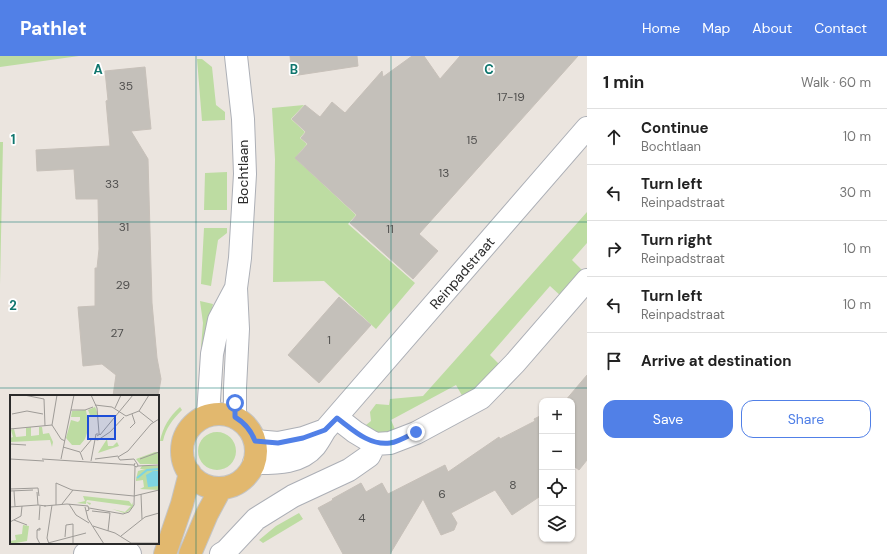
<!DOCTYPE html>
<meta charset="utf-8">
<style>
:root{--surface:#fff;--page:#f6f6f6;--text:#222;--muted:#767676;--line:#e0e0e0;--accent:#5180e7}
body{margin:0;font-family:"DM Sans",sans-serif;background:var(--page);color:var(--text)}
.controls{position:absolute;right:12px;bottom:12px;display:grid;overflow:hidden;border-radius:8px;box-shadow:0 1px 3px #0004}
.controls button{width:36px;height:36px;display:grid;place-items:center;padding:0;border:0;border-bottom:1px solid var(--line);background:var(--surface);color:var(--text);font:20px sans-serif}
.stop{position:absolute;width:12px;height:12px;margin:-9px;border:3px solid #5180e7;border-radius:50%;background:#fff}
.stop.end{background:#5180e7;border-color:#fff;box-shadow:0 1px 4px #0008}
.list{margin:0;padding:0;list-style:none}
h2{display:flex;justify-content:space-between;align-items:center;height:52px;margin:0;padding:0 16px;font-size:17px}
h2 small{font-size:13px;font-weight:400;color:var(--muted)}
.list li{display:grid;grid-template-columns:26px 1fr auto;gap:12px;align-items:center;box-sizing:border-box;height:56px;padding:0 16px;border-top:1px solid var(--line)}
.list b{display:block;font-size:15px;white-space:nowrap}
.list p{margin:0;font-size:13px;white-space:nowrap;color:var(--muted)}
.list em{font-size:13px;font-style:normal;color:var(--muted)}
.actions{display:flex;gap:8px;padding:12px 16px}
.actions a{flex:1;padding:9px 0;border:1px solid var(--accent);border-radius:12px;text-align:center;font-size:14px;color:var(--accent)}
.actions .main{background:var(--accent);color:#fff}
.icon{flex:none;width:22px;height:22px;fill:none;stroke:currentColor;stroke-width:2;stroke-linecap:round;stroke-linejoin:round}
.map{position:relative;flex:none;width:587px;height:498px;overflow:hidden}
header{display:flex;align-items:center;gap:24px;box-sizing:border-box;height:56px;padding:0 20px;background:var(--accent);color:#fff}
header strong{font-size:19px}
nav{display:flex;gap:22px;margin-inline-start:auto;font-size:14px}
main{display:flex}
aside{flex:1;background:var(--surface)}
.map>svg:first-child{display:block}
.green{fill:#bddca2}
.building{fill:#c4c0ba;stroke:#c7c0b9}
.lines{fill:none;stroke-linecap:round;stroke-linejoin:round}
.minor-casing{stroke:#acafb6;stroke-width:24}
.major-casing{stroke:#c4c4c4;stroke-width:24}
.minor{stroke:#fff;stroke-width:22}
.major{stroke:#e2b86e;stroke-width:22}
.route{stroke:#5180e7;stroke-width:5}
.grid{fill:none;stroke:#0f766e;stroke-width:1;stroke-opacity:0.55}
.labels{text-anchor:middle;stroke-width:3.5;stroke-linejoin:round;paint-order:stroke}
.number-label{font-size:12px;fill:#51504f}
.street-label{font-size:14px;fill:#2b2b2b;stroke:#fff}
.inset-river{fill:none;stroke:#7ed4e2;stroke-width:2}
.inset-road{fill:none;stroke:#9e9b97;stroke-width:1}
.view{fill:#1d4ed8;fill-opacity:0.15;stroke:#1d4ed8;stroke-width:2}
.inset-edge{fill:none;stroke:#2b2b2b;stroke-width:2}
.grid-label{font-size:13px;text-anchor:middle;font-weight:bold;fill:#0f766e;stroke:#fff;stroke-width:3.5;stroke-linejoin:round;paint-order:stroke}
</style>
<header>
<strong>Pathlet</strong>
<nav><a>Home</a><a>Map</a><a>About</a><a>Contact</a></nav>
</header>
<main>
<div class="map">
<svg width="587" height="498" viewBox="0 0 587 498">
<rect width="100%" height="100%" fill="#ebe5df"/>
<path class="green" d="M0 0H79L0 11Z
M197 3H202L212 11 216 49 225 56V64L202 65Z
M304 49 291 63 305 76 300 82 307 88 295 102 356 159 348 168 415 227 376 273 324 225 273 226 275 103 272 52Z
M0 86H3L0 229Z
M227 116V154H204L205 117Z
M587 156V187L572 204 583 215 562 241 550 230 490 299 501 310 464 343 456 329 391 364 397 378 377 379 366 369 371 365 370 356 376 348 389 349 390 343 423 340Z
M204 172H227V177L218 184 211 230 201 228Z
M200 245 213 248 203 293 201 291 203 267Z
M180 351 182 354C172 364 166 372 163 385H160C163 371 169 361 180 351Z
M198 395a19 19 0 1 1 38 0a19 19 0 1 1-38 0Z
M299 457 303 463 263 487 259 484 276 470Z"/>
<path class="building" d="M290 0H357L358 10 292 20Z
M412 0H424L440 23 460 0H578L419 178 438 195 413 223 350 167 357 159 295 102 308 88 301 82 306 76 292 63 305 49 320 61 332 46 345 57 382 15 383 21Z
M145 11 151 73 131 75 148 103 152 247 157 302 161 323 158 340H113L116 319 102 308 83 310 78 251 95 250V212H97L99 193 98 143H76L74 113 37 115 36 94 110 90 106 45 108 44 105 15Z
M339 241 371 269 319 327 288 299Z
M587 319V404L579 414 575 411 572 414V345H565Z
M542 359V439L512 459 495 434 451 457 457 467 454 474 441 479 423 443 390 498H343L318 452 333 444 332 443 361 427 366 436 382 427 388 438 445 409 448 416 499 381 500 383 535 365 534 363Z"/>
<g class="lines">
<defs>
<path id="minor" d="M208 359 212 298 219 264 236 232
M235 361V332L238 273 236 232 240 202 245 118 243 63 236 0
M337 362 355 376 375 388 390 387 416 377 481 342 515 307 587 224
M255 385 278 387 303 382 325 374
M254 407C275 407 300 408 315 390 319 385 322 379 325 374L587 72
M85 498C98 487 115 494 130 498
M221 498 226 495 256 463 293 440 349 414 369 400 375 388"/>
<path id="major" d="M182 395a37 37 0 1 1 74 0a37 37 0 1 1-74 0Z
M165 498 182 448 190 417
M190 498 207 458 221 432"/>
</defs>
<use href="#minor" class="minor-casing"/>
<use href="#major" class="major-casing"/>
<use href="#minor" class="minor"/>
<use href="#major" class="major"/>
</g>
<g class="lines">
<path class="route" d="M235 347V361C245 367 251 374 255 385L278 387 303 382 325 374 337 362C352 373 369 390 390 387 398 386 408 380 416 376"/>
</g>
<path class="grid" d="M196 0V498M391 0V498M0 166H587M0 332H587"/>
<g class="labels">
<g class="number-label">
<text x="126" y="34">35</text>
<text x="511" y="45">17-19</text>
<text x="472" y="88">15</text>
<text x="444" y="121">13</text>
<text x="112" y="132">33</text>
<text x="124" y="175">31</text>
<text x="390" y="177">11</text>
<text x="123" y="233">29</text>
<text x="117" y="281">27</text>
<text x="329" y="288">1</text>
<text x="513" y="433">8</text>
<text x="442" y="442">6</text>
<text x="362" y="466">4</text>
</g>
<g class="street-label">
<text transform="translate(243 116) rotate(-90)" y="5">Bochtlaan</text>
<text transform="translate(462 217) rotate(-49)" y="5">Reinpadstraat</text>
</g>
</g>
<g transform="translate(10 339)">
<rect width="149" height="149" fill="#ebe5df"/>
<path d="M84 9 87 17V20L77 22 78 35 75 44 70 50H62L56 43 61 25 68 27 70 25V22H61L62 16 76 15 77 21 80 20 78 15 85 12ZM21 32V41L29 40V32H32L33 39 39 38 43 47 42 52 40 45 0 47V43L3 42 1 35 4 34 6 42 16 41V33ZM97 44 98 51H103L107 47 109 51 88 58ZM145 57H149V69H130L126 64ZM132 71H149V95L130 94 134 92 133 85 126 86V84L128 76 135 74H130ZM73 101 119 106 122 110 123 107V111L122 113 117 117 114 118 102 114 115 117 121 111 77 105 76 107 81 108 80 110 76 107V109L67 108 75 106ZM13 130 19 131 17 146 0 149V146L6 145 5 140 12 139Z" fill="#bddca2"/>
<path d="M143 76H149V91L138 92 136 80Z" fill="#7ed4e2"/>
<path class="inset-river" d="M127 83 137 75 149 74"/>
<path class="inset-road" d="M14 0 34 4 35 31M47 0 42 30 51 44 55 46M81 0 87 13 89 38M85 10 102 12 116 21 129 16 139 0M105 13 111 0M61 15H75L83 12M129 16 143 27M2 19 17 16 33 19M120 33 125 28 122 19M0 34 42 30M90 40 123 0M0 49 16 50M53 52 70 57 73 65M71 57 82 44 88 45 100 37 114 22M0 64 34 66M32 64 124 70M51 64 64 0M85 64 108 61M130 64 149 57M81 66 86 39H90L87 41M125 68 124 71 127 72 128 70 124 64 110 65 108 62 118 56 141 29 149 24M128 71 149 70M0 94 28 93 29 101M62 95 124 101 149 95M0 96 23 95M4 96 5 111M27 97 28 110 36 111M131 99 132 124M52 109 63 95M59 109 66 120 79 128M46 110V88L62 95M34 111 57 109 78 111 79 115 76 116 75 112M0 112 28 110M79 113 113 119 119 117 124 110 125 72M76 116 78 124 94 149M82 116 100 118 98 136M4 125 17 130M29 125 30 111M0 127 11 121 12 111M83 131 105 138 121 148H149M27 135 30 133V135H27V143L30 149M111 141 135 122 149 118M55 142 56 130 63 129V149M38 148 76 138M39 149 37 143 42 110"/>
<path class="view" d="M78 21H105V44H78Z"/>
<rect width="149" height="149" class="inset-edge"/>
</g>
<g class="grid-label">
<text x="98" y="18">A</text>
<text x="294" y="18">B</text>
<text x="489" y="18">C</text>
<text x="13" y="88">1</text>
<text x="13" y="254">2</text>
</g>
</svg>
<div class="controls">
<button>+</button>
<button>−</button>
<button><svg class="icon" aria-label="locate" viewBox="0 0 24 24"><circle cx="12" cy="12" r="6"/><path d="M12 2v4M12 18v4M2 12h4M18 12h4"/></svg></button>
<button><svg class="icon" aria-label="layers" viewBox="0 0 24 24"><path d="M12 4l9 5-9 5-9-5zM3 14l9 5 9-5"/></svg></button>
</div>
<div class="stop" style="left:235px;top:347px"></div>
<div class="stop end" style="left:416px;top:376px"></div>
</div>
<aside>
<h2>1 min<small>Walk · 60 m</small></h2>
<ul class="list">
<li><svg class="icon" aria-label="ahead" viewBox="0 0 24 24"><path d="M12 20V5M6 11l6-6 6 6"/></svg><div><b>Continue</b><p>Bochtlaan</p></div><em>10 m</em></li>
<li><svg class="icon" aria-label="left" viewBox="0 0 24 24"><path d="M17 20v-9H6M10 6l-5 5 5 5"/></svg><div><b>Turn left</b><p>Reinpadstraat</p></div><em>30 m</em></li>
<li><svg class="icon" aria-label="right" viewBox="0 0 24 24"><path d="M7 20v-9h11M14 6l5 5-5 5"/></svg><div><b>Turn right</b><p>Reinpadstraat</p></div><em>10 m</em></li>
<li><svg class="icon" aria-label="left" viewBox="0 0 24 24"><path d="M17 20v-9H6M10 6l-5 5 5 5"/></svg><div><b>Turn left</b><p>Reinpadstraat</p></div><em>10 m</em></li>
<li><svg class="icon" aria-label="arrive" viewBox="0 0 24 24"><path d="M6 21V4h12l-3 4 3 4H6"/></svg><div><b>Arrive at destination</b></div></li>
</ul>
<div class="actions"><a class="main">Save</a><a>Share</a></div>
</aside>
</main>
